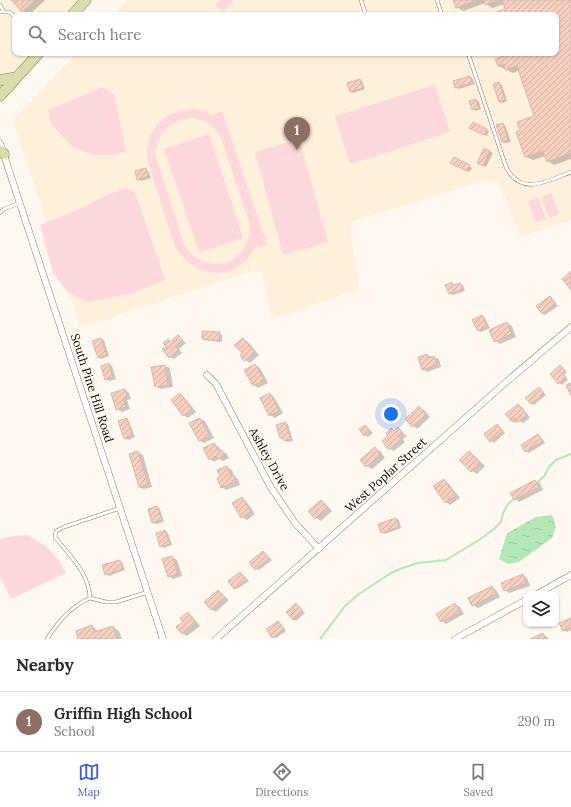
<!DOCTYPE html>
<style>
:root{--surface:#fff;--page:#f2f2f3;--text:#2b2b33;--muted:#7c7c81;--line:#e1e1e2;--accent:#3d5ed0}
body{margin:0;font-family:Lora,serif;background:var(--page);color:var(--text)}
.controls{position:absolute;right:12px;bottom:12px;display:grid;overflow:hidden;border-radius:8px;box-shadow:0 1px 3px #0004}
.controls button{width:36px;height:36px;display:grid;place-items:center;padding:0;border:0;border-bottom:1px solid var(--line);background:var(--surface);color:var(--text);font:20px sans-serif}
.you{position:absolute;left:391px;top:414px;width:14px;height:14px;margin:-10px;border:3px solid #fff;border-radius:50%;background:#1a73e8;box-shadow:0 0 0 6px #1a73e833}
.badge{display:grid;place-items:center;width:26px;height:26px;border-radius:50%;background:var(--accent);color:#fff;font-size:13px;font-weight:700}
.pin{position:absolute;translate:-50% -33px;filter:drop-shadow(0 1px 2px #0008)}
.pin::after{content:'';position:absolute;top:21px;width:14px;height:12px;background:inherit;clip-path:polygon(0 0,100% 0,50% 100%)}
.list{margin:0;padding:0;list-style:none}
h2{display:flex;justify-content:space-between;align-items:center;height:52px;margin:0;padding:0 16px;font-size:17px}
h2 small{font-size:13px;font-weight:400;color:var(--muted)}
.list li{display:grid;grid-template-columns:26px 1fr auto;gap:12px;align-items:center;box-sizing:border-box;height:60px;padding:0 16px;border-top:1px solid var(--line)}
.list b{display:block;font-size:15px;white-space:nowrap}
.list p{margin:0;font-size:13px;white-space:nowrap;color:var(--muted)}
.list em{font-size:13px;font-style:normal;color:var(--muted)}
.icon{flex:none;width:22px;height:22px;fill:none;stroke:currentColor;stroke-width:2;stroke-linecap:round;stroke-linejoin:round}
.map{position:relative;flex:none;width:571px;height:639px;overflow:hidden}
.search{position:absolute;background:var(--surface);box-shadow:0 1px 3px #0004;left:12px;right:12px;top:12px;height:44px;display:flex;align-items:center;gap:10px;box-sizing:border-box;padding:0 14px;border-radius:8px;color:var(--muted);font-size:15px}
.sheet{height:112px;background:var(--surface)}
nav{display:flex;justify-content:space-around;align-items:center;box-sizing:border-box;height:56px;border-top:1px solid var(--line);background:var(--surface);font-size:11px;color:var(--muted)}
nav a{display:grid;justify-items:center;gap:2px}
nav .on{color:var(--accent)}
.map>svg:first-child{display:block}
.built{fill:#fef0da}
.grass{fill:#fdd8dd;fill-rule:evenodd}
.water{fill:url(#water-ripples)}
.shadow{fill:#0003}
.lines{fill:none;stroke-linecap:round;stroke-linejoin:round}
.stream{stroke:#b3e7b7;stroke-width:2}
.building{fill:url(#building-hatch);stroke:#d3bbb1}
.lane-casing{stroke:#887c69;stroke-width:4}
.street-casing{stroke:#887c69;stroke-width:7}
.primary-casing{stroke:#82844e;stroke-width:11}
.lane{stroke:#fff;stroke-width:3}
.street{stroke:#fff;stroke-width:6}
.primary{stroke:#d9dcac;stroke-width:10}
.labels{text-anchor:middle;stroke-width:3;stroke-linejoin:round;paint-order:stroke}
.street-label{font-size:12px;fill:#100c06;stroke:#fef8f0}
</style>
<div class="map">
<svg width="571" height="639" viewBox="0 0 571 639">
<defs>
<pattern id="water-ripples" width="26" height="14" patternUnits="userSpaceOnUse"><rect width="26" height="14" fill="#b3e7b7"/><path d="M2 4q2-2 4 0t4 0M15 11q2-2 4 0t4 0" fill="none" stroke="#99c59c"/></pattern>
<pattern id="building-hatch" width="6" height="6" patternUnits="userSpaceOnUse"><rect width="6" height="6" fill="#f7cfbe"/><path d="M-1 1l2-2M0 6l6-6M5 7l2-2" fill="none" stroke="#d3b1a2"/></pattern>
</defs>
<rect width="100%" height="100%" fill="#fef8f0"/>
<path class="built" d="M0 0H85L90 4 79 15H15V53H44L0 101Z
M127 0H571V220L520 237 499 183 486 180 349 222 359 289 272 319 261 268 80 327 13 120 77 53H556V15H113Z"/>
<path class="grass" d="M220 0H234L223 12 215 5Z
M435 85 450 132 350 164 335 116Z
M102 87 114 94 126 151 115 155H93L73 147 51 124 48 110Z
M193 109 201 110 215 117 214 114 222 111 267 245 258 248 256 244C241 284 192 281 174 244L147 159C146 129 163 111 193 109ZM192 118C205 120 213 125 220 135L250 225C251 264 208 278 185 247L156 157C155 135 170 119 192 118Z
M209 134 243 238 199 252 164 149Z
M299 139 328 242 283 255 255 152Z
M125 188 135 192 165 280 134 293 87 302 68 293 53 273 40 225 84 207 101 198Z
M551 193 559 214 549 218 541 197Z
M538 198 546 219 536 222 528 201Z
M28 535 47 547 58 559 66 573 11 599 0 577V539L6 537Z"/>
<path class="water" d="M552 515 556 527 552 538 519 562 508 564 499 559 507 533 536 517Z"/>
<path class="shadow" d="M12 0H45L29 15 23 11Z
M454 0H571V159L554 165 548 161 546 156 533 160 526 157 518 132 535 116 519 70 513 73 498 66 505 56 504 53H556V15H491L506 10 505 4 492 8 485 3 463 11 457 7Z
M470 77 473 79 475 84 459 89 456 88Z
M360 80 362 81 365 89 353 93 351 92Z
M499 83 502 85 507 101 502 103 500 101Z
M476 100 479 102 481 109 476 111 473 109Z
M473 123 489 131 487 136 471 128Z
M503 124 505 125 511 142 505 143 502 142Z
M485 149 493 153 486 167 478 163Z
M454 158 472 168 470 172 452 163Z
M146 169 148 171 151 178 141 181 138 179Z
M452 283 455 286 460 284 463 285 465 291 453 295 450 294 447 285Z
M550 297 553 299 558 306 545 315 542 313Z
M482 316 485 318 490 328 481 332 478 330Z
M507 323 512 326 516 337 500 344 495 341Z
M219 333 222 335V342L205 340 203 339Z
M178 336 186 343 179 349 182 353 174 359 170 357 167 346 168 340 171 342Z
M101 339 104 340 109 356 101 359 99 357Z
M243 339 248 342 259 355 250 363 245 360 243 354Z
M427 355 439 359 441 367 427 372 423 369Z
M109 364 112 366 116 379 109 381 106 379Z
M255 365 260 368 268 383 258 388 254 385Z
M165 366 170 368 173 387 160 389 155 386 153 368Z
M561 366 567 372 564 375 568 380 562 385 551 375Z
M539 388 546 395 534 405 531 404Z
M125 390 129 393 131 399 127 400 130 409 122 412 117 409Z
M180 394 184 397 196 412 188 418 183 415Z
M270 394 274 397 283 413 275 418 270 415Z
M518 405 522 407 530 418 523 423 519 421 516 423 511 421 506 414Z
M419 408 424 410 430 417 417 429 413 426 406 420Z
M127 419 129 421 135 437 128 440 125 438Z
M200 419 205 421 214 438 204 443 199 441Z
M285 423 288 424 293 441 287 442 281 438Z
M497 425 505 433 494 443 491 441Z
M365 426 373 433 368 437 365 435Z
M398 429 407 436 403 439 405 442 394 451 390 449V436L392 430 395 431Z
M538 435 541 437 545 443 529 453 526 451Z
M214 444 219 447 221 451 226 453 229 458 223 461 219 459 214 462 210 459Z
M375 449 380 451 385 458 372 469 367 466 362 460Z
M138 452 143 455 152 487 144 489 139 487Z
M469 452 473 455 485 466 477 474 472 471 461 460Z
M227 467 232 470 234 476 238 479 240 485 226 490 222 487 221 478Z
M444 480 448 483 460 498 450 505 446 502Z
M535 481 540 483 543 490 519 502 515 499Z
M242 498 246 501 255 514 247 520 242 517Z
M321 501 325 503 332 511 321 521 316 518 309 511Z
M157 507 160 509 164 522 156 524 153 522Z
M396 519 399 520 401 528 385 534 382 532Z
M165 531 168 533 172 545 164 548 161 546Z
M263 552 272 560 259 570 256 569Z
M172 557 177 560 182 576 173 579 169 576Z
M120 561 122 562 125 570 109 576 106 574Z
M241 573 249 581 237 589 234 588Z
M523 575 527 578 530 586 509 593 505 590Z
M492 587 496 590 500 597 478 608 473 605Z
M218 591 229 600 216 612 211 609Z
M296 604 305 613 296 621 293 619Z
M455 604 460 607 464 614 446 624 442 621Z
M188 613 192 616 200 626 187 636 182 633Z
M571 619V630L567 632 564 630Z
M278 622 281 624 286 631 276 638 273 637Z
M92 626 99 632 113 627 119 631 122 639H79Z
M543 634 549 639H533Z"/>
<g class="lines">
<path class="stream" d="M535 485 545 475 549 467 556 460 571 454
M320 639 345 606 359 594 391 573 400 569 418 563 446 560 479 540 494 529 501 522 503 513 508 504 515 498"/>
</g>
<path class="building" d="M11 0H35L22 12Z
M453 0H478L456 8Z
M483 0H501L485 5Z
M502 0H571V153L547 162 543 151 525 157 516 132 520 130 517 122 534 116 517 66 505 70 504 64 498 66 495 59 504 56 503 53H556V15H488L505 9Z
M470 76 472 83 455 88 453 81Z
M360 79 363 88 350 92 347 83Z
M499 82 505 100 499 102 493 84Z
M476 99 479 108 472 110 469 101Z
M473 122 487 129 484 135 469 128Z
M503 123 508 140 502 142 496 125Z
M484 148 490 151 483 166 477 163Z
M454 157 470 165 467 171 450 163Z
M146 168 148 176 137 180 135 171Z
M571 271V290L562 279Z
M452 282 453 285 460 283 463 289 449 294 445 285Z
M550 296 555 304 542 314 536 306Z
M482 315 487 326 478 331 472 320Z
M507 322 512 334 494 342 489 330Z
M202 331 220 332 219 341 202 339Z
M178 335 183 340 175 346 179 350 169 358 162 349 166 346 163 343 168 339 170 342Z
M101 338 107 355 98 358 92 341Z
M243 338 255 352 244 361 240 355 242 353 234 345Z
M427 354 428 358 434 356 437 365 422 370 418 357Z
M109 363 113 377 105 380 101 366Z
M255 364 264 380 253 386 244 370Z
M165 365 168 385 155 387 151 367Z
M560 365 565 370 562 373 566 378 558 384 550 374Z
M571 383V396L566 385Z
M539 387 544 393 531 404 525 398Z
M125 389 127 396 123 398 126 407 116 410 111 393Z
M180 393 192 409 183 416 171 400Z
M270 393 279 411 269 416 260 398Z
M518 404 527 415 518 422 515 418 511 421 505 414Z
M419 406 426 414 412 427 405 419Z
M127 418 132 436 124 439 118 421Z
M200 418 210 436 199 441 189 423Z
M285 422 291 439 284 441 283 438H280L276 425Z
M497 424 503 431 490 442 484 434Z
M365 425 370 431 364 436 359 429Z
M398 427 403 433 399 436 401 439 389 450 382 441 388 436 386 433 391 428 394 431Z
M538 434 543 441 525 452 521 445Z
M214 443 219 451 222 450 225 456 217 459 216 456 209 460 203 448Z
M375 447 381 455 366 467 360 460Z
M138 451 148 485 139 487 129 454Z
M469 451 481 463 471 472 459 460Z
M227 466 231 476 234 475 236 482 221 488 217 478 220 477 217 470Z
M444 479 456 496 445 503 433 486Z
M535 480 539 487 514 500 510 493Z
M242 497 251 512 241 518 232 503Z
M321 500 328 508 315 519 308 511Z
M157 506 162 520 152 523 148 509Z
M396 518 399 527 381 533 378 524Z
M165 530 170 544 160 547 156 533Z
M263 551 269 558 255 570 249 562Z
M172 556 178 574 168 577 162 559Z
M120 560 123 569 105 575 102 565Z
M240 572 246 580 234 589 228 581Z
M523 574 526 583 504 591 501 583Z
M492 586 496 594 472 606 468 598Z
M218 590 225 597 211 610 204 602Z
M296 603 303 611 293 620 286 612Z
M455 603 460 612 441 622 436 614Z
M188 612 196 623 182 634 176 627 183 622 180 618Z
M571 618V627L563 631 559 623Z
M278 621 284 629 272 638 266 629Z
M92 625 94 632 113 626 117 639H78L76 631Z
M543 633 546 639H530Z"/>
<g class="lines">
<defs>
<path id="lane" d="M361 0 366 15
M437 0 442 15
M0 5 3 11
M0 12H9L15 17
M468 53 506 167C521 197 547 181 571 172
M0 213 4 209 20 203
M90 598 106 602H116L148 592
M47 639C57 623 72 606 90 598 89 573 70 556 55 537L56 531 64 527 120 508"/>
<path id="street" d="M0 143 163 639
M207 375 216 384 270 486 295 523 319 549
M537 594 571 575
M216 639 505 383 571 327
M455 639 526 600"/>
<path id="primary" d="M72 15 86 0
M0 80 17 77
M0 96 39 53
M0 151 4 154"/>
</defs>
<use href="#lane" class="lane-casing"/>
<use href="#street" class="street-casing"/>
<use href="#primary" class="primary-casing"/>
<use href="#lane" class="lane"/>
<use href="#street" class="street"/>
<use href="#primary" class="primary"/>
</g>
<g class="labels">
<g class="street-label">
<text transform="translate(92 388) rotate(72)" y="4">South Pine Hill Road</text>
<text transform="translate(269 459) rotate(61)" y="4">Ashley Drive</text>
<text transform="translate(386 475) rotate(-42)" y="4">West Poplar Street</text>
</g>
</g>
</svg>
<div class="controls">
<button><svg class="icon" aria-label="layers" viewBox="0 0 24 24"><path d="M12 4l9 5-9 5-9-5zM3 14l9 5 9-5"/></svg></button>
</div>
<div class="you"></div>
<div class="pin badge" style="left:297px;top:150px;background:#8d6e63">1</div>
<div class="search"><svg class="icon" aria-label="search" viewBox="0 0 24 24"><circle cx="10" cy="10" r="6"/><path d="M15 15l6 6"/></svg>Search here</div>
</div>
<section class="sheet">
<h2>Nearby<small></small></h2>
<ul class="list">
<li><span class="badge" style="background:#8d6e63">1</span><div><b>Griffin High School</b><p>School</p></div><em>290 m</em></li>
</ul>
</section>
<nav>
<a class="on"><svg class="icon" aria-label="map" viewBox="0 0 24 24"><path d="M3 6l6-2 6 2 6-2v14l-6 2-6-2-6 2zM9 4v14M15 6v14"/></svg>Map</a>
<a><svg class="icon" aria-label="directions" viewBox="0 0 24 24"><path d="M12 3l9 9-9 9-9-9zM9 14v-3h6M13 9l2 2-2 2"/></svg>Directions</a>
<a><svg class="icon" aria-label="saved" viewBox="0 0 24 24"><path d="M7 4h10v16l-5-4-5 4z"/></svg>Saved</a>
</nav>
